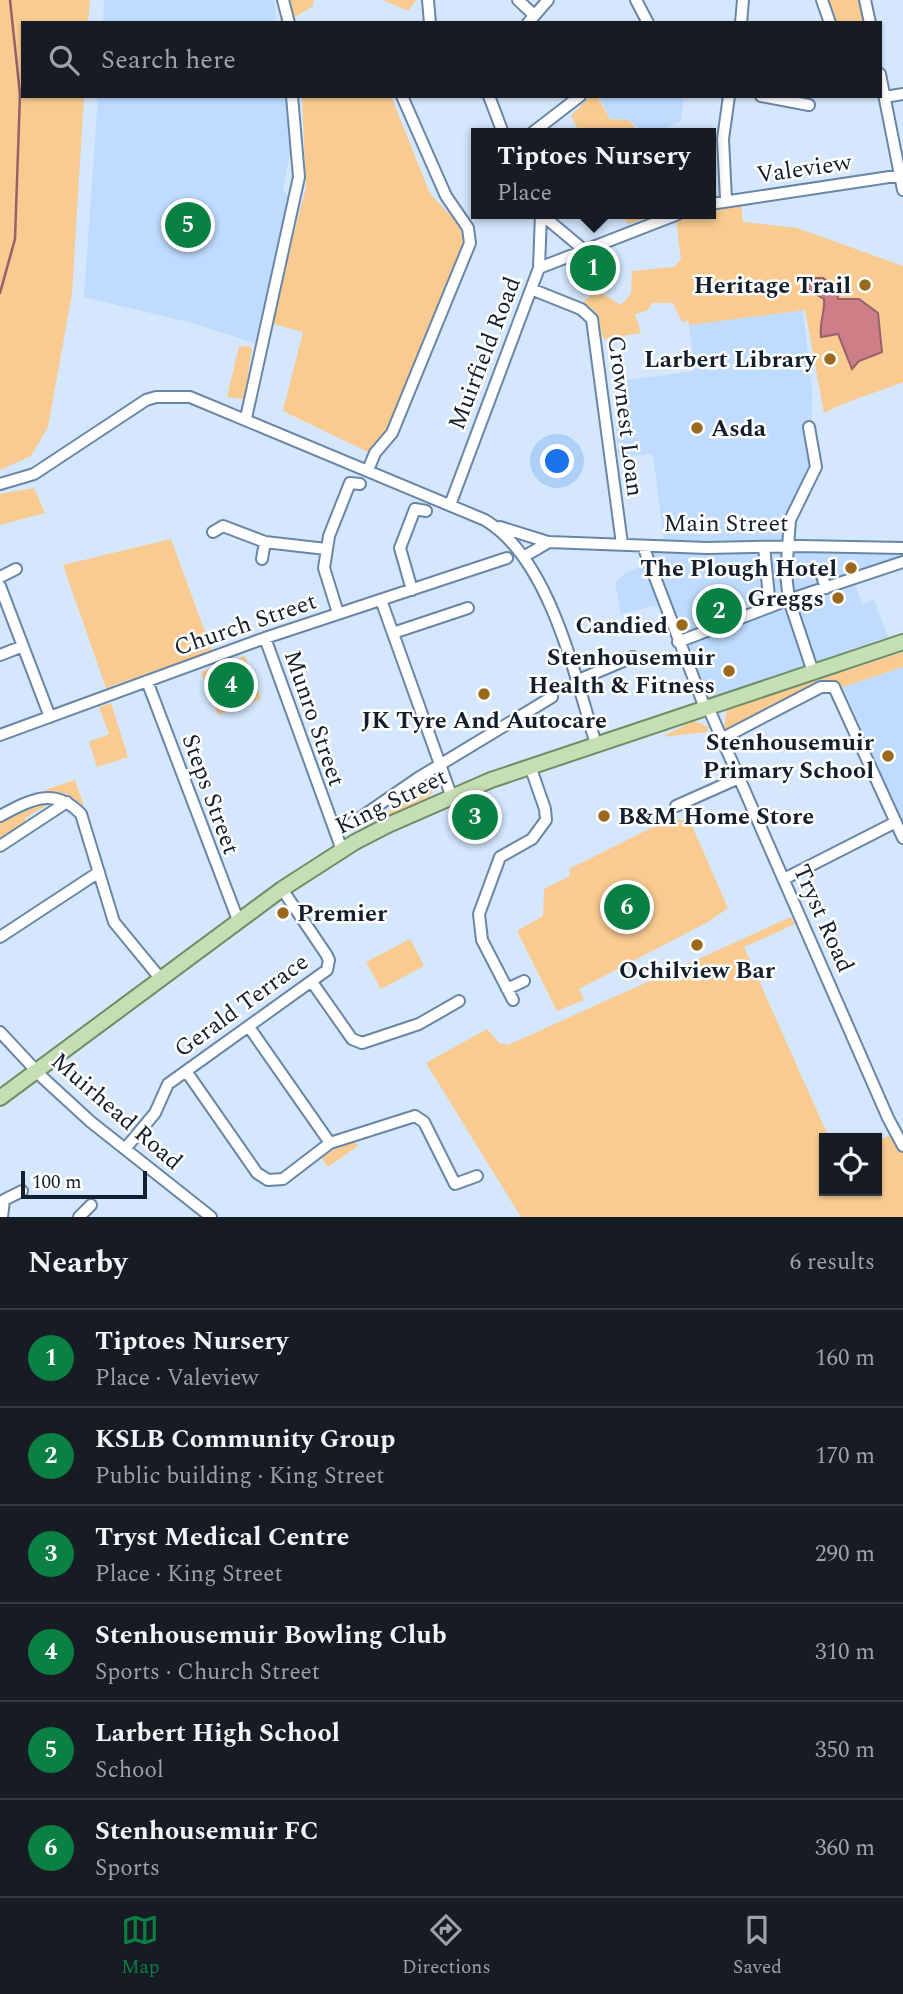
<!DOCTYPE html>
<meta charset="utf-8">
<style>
:root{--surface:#171b24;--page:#20242c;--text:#f1f3f6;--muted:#9ea1a6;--line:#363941;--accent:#0b8043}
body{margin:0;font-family:Spectral,serif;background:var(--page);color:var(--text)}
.controls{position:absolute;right:21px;bottom:21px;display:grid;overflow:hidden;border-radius:0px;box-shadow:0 2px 5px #0004}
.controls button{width:63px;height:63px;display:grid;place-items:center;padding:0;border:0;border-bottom:2px solid var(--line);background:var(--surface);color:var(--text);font:35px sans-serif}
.scale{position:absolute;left:21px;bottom:18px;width:126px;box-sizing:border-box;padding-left:7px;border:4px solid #131f2c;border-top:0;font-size:19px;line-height:24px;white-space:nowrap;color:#131f2c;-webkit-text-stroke:5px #fff;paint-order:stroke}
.you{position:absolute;left:558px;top:462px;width:24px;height:24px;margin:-18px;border:5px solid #fff;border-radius:50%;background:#1a73e8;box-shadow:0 0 0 10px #1a73e833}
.badge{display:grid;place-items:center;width:46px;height:46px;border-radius:50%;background:var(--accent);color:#fff;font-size:23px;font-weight:700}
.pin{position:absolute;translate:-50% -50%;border:4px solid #fff;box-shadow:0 2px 7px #0006}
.popup{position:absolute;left:471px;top:128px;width:245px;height:91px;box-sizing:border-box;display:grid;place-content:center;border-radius:0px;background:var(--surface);filter:drop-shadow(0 2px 5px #0005);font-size:23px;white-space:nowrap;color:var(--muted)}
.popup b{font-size:26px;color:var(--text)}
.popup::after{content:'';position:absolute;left:50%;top:100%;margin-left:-14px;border:14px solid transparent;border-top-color:var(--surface)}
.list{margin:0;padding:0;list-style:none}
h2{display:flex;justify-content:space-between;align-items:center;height:91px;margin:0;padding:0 28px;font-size:30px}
h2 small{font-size:23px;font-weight:400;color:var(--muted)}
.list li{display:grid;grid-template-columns:46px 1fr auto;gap:21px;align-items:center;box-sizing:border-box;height:98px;padding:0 28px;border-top:2px solid var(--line)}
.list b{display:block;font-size:26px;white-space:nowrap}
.list p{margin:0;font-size:23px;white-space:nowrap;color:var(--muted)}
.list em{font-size:23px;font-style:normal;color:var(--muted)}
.icon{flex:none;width:38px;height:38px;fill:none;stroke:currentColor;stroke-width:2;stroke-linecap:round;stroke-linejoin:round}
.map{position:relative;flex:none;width:903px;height:1217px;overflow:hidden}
.search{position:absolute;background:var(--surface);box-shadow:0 2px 5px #0004;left:21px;right:21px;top:21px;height:77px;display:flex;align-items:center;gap:18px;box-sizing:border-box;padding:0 24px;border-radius:0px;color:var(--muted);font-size:26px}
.sheet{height:679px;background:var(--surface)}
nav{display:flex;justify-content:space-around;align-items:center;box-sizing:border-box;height:98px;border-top:2px solid var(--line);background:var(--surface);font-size:19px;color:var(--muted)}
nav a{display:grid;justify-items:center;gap:4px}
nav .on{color:var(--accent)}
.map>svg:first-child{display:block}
.built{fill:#bfdcfe}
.green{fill:#f9cb91}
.water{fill:#cd7e87;stroke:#95626c;stroke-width:2}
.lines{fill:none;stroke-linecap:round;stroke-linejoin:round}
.stream{stroke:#95626c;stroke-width:2.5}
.minor-casing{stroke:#6986a7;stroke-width:14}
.major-casing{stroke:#6e8d63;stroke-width:18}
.minor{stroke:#fff;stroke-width:10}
.major{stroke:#c5deb3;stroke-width:14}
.poi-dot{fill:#9a691c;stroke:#fff;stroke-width:2.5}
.labels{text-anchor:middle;stroke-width:5;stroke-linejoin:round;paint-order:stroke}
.street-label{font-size:24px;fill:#131f2c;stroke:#fff}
.poi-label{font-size:24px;font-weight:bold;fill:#131f2c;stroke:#fff;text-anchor:end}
</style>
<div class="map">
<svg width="903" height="1217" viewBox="0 0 903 1217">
<rect width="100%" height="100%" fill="#d4e7fd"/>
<path class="built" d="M104 0H274L277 23H103Z
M98 96H286L292 143 283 190 293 204 261 345 192 323 84 297Z
M599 96H684L681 122H675L664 133 640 130 629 120 610 119Z
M803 310 812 390 811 470 794 515 793 546 903 549V560L853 577 862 604 874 599 888 637 705 700 669 609 654 606 621 614 615 583 627 572 649 564 643 546 664 542 653 454 618 457 616 424 623 421 618 381 695 371 689 325Z
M903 667V824L843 687Z"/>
<path class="green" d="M0 0H90L88 23H23V96H84L72 293 48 427 31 456 0 470Z
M287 0H313V6L295 17 289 10Z
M383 0H416L408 11Z
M826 0H859L863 23 832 21Z
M302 96H391L430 194 460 225 464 239 461 254 388 427 370 453 283 411 303 332 270 323 306 188Z
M590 96H597L610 119 629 120 637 130 658 133H580L571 116Z
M741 205 743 222 797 228 903 266V382C876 393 850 399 824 413L805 310 689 325 688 320 682 322 673 303H652L648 310 635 314 641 333 603 339 597 313 583 302 596 290 621 305 631 294 632 271 674 267 681 259 676 220Z
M622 214H659L628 224Z
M247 346 252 348 244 399 227 397 239 347Z
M34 488 45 513 0 525V494Z
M171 539 212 651 106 688 63 565Z
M903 652V667L843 687 834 682 821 683 729 729 724 727 727 710Z
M245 656 261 699 218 715 201 672Z
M111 703 128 757 97 767 89 742 109 734 99 707Z
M693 721 709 727 707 732 662 737Z
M75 780 84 806 67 794 44 790Z
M433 781 437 784 430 796 371 824Z
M36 801 58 802 52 809 49 804 25 818 28 824H22L0 839V819Z
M689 819 728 908 708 922 579 989 584 1000 557 1011 517 931 543 916 544 889 570 876 569 869 663 822Z
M791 917 795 924 744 947 829 1138H824V1191H877V1141L903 1130V1217H521L426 1063 487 1029 499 1043 508 1045Z
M410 939 424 966 381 989 366 962Z
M349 1141 359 1145 328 1167 321 1157Z"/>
<path class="water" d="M807 278H823L837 288 838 299H859L878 313 882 352 859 361 852 369 838 334 821 337C819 323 825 313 824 299L807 289Z"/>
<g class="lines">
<path class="stream" d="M0 293 15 239 20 94 10 0"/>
<defs>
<path id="minor" d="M283 0 289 23
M428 0 430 23
M518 0 534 15
M636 0 648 23
M822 0 830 23
M865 0 870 23
M528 23 548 0
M741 23 743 0
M880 74 903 190
M489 96 503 133
M761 96 809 105
M885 97 903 94
M532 133 580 96
M726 199 723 139 729 96
M710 204 903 175
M541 214 584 250
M539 268 678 214
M531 289 581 309 592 319 622 544
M246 418 299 177 292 96
M809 427 816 467 790 520 786 574 789 600 813 672
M368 470 375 453 392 433 470 243 468 228 446 196 402 96
M0 484 34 474 146 400 156 397H190L485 520C550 559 574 674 596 744
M450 505 539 268 541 214
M500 527 548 542
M213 532 223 526 265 542 326 549
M643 546 705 708
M764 547 770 607
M525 556 549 542 707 548 800 546 903 548
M262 559 265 542
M821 573 826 588
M0 577 16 569
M0 586 50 717
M412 590 400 548 415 509 426 511
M381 600 451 795
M338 613 324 568 329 536 350 483 360 484
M393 633 468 608
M265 638 342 850
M678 642 785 601 903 562
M0 655 23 646
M147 681 238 920
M576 681 633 657
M708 707 888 1118 903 1146
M0 735 265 638 507 558
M721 739 821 687H834L903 838
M676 806 739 778
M0 816C30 800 54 786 81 814L114 922 160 978
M351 824 418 778 552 697
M0 846 67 802
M784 879 896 822
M0 937 99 872
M312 982 352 1039 362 1043 419 1024 459 1001
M507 989 524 981
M513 1000 482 940 479 914 500 857 532 839 546 820 545 809 530 766
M249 1027 330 1143
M0 1032 43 1078 91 1122 211 1217
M186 1071 257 1173 268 1180 283 1179 330 1143 415 1116 424 1122 455 1184 477 1176
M125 1149 155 1113 168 1084 327 970 329 960 326 954 282 889
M2 1217 4 1200 22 1191
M79 1217 91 1205"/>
<path id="major" d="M0 1098 282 889 355 842 388 825 491 780 903 642"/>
</defs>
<use href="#minor" class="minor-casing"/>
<use href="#major" class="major-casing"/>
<use href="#minor" class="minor"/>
<use href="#major" class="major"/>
</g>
<g class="poi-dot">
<circle cx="865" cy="285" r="7"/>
<circle cx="830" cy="359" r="7"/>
<circle cx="697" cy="428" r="7"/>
<circle cx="851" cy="568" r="7"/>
<circle cx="838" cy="598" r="7"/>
<circle cx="682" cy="625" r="7"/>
<circle cx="729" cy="671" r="7"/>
<circle cx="484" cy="694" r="7"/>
<circle cx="888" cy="756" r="7"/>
<circle cx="604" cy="816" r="7"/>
<circle cx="283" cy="913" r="7"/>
<circle cx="697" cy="945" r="7"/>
</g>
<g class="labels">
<g class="street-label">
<text transform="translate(804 168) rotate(-8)" y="8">Valeview</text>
<text transform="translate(484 353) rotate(-69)" y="8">Muirfield Road</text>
<text transform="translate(626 416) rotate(83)" y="8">Crownest Loan</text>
<text x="726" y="531">Main Street</text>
<text transform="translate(245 624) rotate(-19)" y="8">Church Street</text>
<text transform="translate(315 718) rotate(71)" y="8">Munro Street</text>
<text transform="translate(211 794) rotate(70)" y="8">Steps Street</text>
<text transform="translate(391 801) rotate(-26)" y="8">King Street</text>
<text transform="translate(824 918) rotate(66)" y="8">Tryst Road</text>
<text transform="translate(241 1005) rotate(-36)" y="8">Gerald Terrace</text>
<text transform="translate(117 1111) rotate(41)" y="8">Muirhead Road</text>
</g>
<g class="poi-label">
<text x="851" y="293">Heritage Trail</text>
<text x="816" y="367">Larbert Library</text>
<text x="711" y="436" text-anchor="start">Asda</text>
<text x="837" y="576">The Plough Hotel</text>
<text x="824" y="606">Greggs</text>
<text x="668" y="633">Candied</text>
<text x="715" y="665">Stenhousemuir<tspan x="715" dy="28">Health &amp; Fitness</tspan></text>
<text x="484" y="728" text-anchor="middle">JK Tyre And Autocare</text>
<text x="874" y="750">Stenhousemuir<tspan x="874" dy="28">Primary School</tspan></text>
<text x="618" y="824" text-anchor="start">B&amp;M Home Store</text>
<text x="297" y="921" text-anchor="start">Premier</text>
<text x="697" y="978" text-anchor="middle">Ochilview Bar</text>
</g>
</g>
</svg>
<div class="controls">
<button><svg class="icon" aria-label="locate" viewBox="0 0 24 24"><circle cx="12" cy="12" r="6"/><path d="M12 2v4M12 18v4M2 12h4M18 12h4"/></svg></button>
</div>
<div class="scale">100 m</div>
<div class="you"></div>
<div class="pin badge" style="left:593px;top:268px">1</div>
<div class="popup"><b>Tiptoes Nursery</b>Place</div>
<div class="pin badge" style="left:719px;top:611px">2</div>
<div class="pin badge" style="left:475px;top:817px">3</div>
<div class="pin badge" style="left:231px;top:685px">4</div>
<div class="pin badge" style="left:188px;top:225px">5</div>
<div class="pin badge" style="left:627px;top:907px">6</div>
<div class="search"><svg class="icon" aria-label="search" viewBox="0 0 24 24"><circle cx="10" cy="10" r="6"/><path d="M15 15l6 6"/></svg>Search here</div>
</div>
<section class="sheet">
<h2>Nearby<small>6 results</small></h2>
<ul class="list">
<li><span class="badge">1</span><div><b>Tiptoes Nursery</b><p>Place · Valeview</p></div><em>160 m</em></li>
<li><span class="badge">2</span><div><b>KSLB Community Group</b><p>Public building · King Street</p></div><em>170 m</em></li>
<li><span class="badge">3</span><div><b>Tryst Medical Centre</b><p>Place · King Street</p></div><em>290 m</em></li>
<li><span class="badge">4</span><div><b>Stenhousemuir Bowling Club</b><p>Sports · Church Street</p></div><em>310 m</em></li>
<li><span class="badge">5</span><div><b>Larbert High School</b><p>School</p></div><em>350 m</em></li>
<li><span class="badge">6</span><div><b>Stenhousemuir FC</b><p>Sports</p></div><em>360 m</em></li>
</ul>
</section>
<nav>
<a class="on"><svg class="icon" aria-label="map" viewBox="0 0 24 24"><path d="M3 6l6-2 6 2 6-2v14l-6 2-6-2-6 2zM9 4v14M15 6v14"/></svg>Map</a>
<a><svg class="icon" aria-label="directions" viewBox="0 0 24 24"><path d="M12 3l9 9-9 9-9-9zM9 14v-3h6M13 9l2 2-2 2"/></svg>Directions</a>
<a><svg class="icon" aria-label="saved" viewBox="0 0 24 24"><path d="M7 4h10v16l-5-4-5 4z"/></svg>Saved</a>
</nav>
